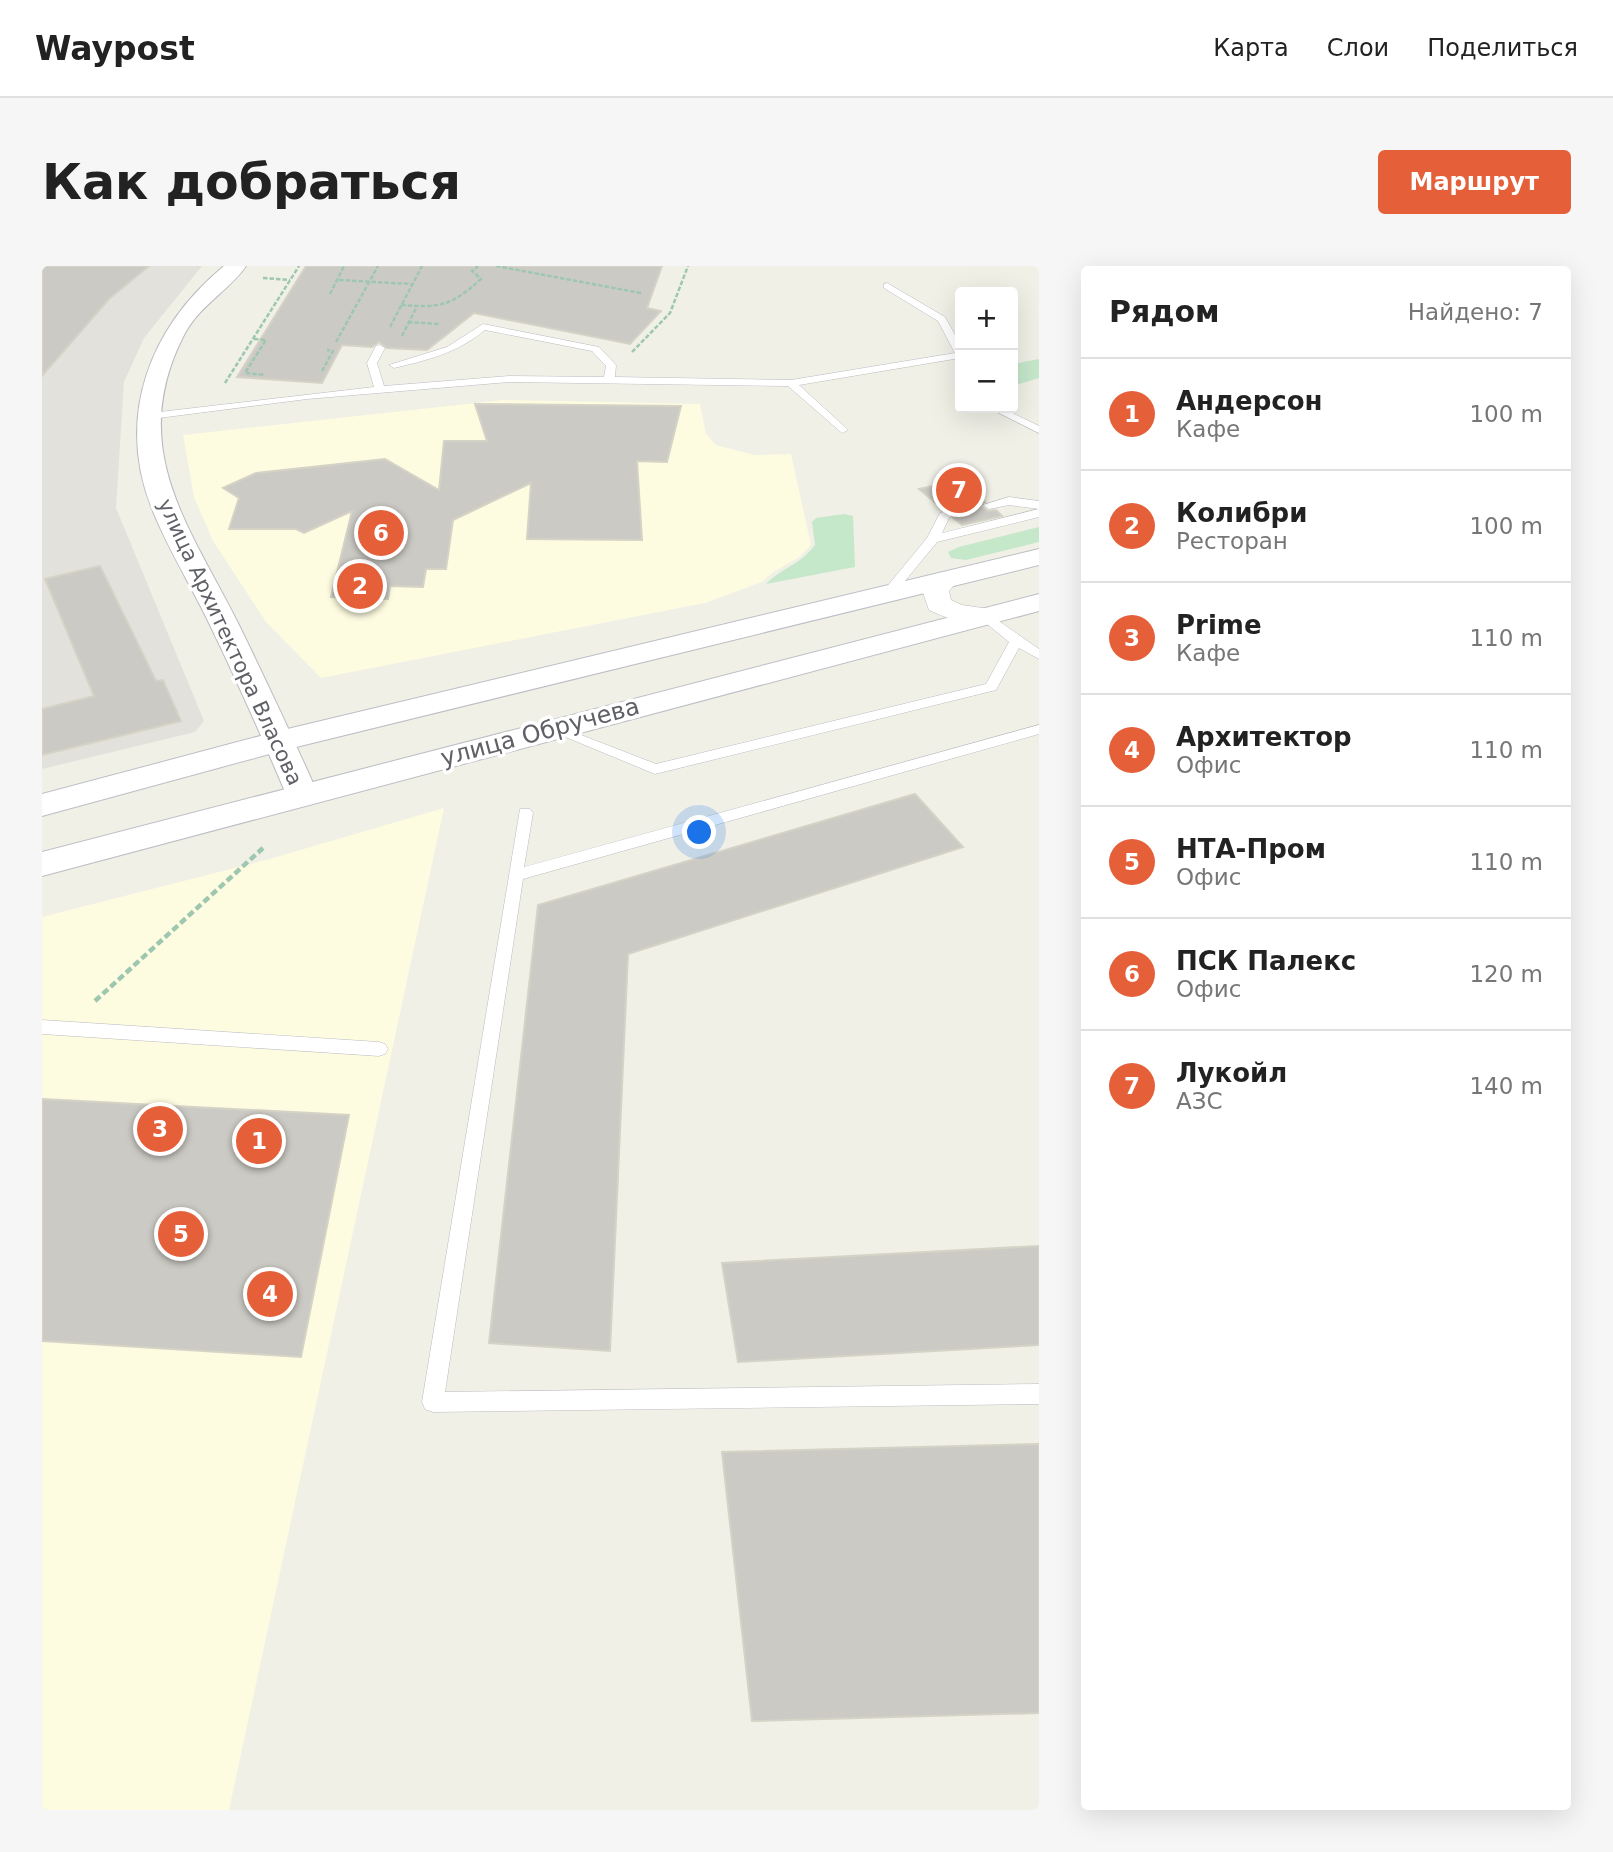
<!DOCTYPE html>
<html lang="ru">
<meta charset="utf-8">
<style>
:root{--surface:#fff;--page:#f6f6f6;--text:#222;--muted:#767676;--line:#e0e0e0;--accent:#e55f39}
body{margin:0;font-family:"DejaVu Sans",sans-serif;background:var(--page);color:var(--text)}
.controls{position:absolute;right:21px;top:21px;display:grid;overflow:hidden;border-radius:7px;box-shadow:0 7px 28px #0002}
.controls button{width:63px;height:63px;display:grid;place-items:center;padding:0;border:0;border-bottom:2px solid var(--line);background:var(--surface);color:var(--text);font:35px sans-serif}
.you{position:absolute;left:658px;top:567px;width:24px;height:24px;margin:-18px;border:5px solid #fff;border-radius:50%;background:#1a73e8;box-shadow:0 0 0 10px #1a73e833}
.badge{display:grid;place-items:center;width:46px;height:46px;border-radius:50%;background:var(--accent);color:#fff;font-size:23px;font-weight:700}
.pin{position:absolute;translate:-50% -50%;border:4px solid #fff;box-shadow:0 2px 7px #0006}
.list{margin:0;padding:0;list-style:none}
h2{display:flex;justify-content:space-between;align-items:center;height:91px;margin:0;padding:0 28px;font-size:30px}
h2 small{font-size:23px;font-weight:400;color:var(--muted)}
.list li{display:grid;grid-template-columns:46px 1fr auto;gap:21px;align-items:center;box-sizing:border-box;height:112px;padding:0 28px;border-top:2px solid var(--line)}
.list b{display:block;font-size:26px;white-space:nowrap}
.list p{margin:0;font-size:23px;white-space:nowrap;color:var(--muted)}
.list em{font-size:23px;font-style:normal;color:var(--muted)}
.map{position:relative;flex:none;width:997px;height:1544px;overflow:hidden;border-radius:7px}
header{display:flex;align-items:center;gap:42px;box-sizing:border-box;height:98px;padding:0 35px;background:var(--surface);border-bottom:2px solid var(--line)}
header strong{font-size:33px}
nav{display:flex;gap:38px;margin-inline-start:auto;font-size:24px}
.intro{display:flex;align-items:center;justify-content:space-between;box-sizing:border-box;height:168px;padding:0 42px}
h1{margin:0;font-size:49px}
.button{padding:18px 32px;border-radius:7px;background:var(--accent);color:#fff;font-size:24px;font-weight:700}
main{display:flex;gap:42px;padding:0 42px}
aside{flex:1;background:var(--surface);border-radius:7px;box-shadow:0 7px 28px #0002}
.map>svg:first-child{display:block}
.commercial{fill:#fdfbe0}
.industrial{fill:#e2e1db}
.green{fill:#c5e7ca}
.building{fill:#cccac4;stroke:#d5d2c6;stroke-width:2}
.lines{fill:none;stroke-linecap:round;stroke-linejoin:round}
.service-casing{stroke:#b9bbc0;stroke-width:1}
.minor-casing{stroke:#b9bbc0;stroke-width:1}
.tertiary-casing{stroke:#b9bbc0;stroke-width:2}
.secondary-casing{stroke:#bcbec4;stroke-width:2}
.path-far1{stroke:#9ec7b0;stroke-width:2.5;stroke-dasharray:4.5 2;stroke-linecap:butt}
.path{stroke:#9ec7b0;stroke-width:4.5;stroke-dasharray:7 3.5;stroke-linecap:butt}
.service{fill:#fff;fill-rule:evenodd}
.minor{fill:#fff;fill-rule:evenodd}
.tertiary{fill:#fff;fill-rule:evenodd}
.secondary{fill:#fff;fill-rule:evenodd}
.labels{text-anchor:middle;stroke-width:7;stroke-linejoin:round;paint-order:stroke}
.far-street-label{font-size:21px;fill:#5f6167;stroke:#fff}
.street-label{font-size:24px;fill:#5f6167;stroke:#fff}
</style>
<header>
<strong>Waypost</strong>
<nav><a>Карта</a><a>Слои</a><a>Поделиться</a></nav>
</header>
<div class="intro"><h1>Как добраться</h1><a class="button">Маршрут</a></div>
<main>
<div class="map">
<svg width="997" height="1544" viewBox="0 0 997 1544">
<rect width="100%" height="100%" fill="#f0f0e7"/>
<path class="commercial" d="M461 134 658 138 664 168 674 179 712 189 749 188 769 279 756 292 731 306 720 316 663 337 279 412 224 356 171 275 152 231 141 169Z
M402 542 187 1544H0V651L224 594Z"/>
<path class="industrial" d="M0 0H160L102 72 82 116 74 242 162 455 153 466 0 503Z"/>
<path class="green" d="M997 93V112L971 120V98Z
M802 248 811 250 813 301 724 318C741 301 758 299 773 279L770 256 774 252Z
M997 261V276L924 294 909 292 906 286 917 281Z"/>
<path class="building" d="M0 0H107L67 33 0 110Z
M264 0H620L605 42 619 45 588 78 432 47 385 84 345 82 337 76 330 81 300 79 280 117 195 111Z
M433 138 639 140 625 196 595 195 600 274 485 273 489 217 411 254 404 303H384L381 321 348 320 346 333 289 331 310 245 262 267 254 263H187L197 232 181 222 214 207 343 193 397 224 402 175H445Z
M917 214 943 236 939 238 940 241 946 245 954 244 960 250 920 259 911 252 915 249 914 246 908 242 901 243 877 223Z
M58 300 114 415 121 414 139 455 0 489V443L52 430 3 313Z
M873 528 921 581 586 688 568 1085 447 1077 496 639Z
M0 833 307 849 259 1091 0 1075Z
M997 980V1079L696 1096 680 997Z
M997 1178V1447L710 1455 680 1186Z"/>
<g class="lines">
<defs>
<path id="service" d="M845 17 903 51 918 78V92L757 119 804 162 806 164 800 167 746 120 467 116 265 133 109 153 104 150 109 147 332 121 325 97 334 80 338 79 343 82 335 97 342 120 467 110 562 111 564 100 550 85 443 64C415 87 386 94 352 102L347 99 405 81 441 58 557 81 574 99 573 111 749 114 913 87 896 55 842 22V18Z
M947 142H960L997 160V167Z
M967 231 997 235V243L967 239 947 243 941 239Z
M997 243V251L895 276 849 332H839L838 329 885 272 898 247 907 244 913 248 907 252 900 267Z
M944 346 997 383V393L977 382 954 424 613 508 504 463 511 459 516 460 614 498 944 418 967 376 939 353V347Z
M997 459V468L481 613 403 1126 997 1118V1138L391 1146 383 1143 380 1136 478 543H488L491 547 482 601Z
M0 754 337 776 343 778 346 783 343 788 337 790 0 768Z"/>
<path id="minor" d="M903 306 912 308 916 314 907 325 909 334 920 339 954 344 958 350 954 356C931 361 908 354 887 344L880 324 894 308Z"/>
<path id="tertiary" d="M182 0H204C186 26 157 39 141 71 85 182 147 260 195 355 223 412 250 470 276 528L272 536 260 539 248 536 244 528C219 469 193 410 165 353 147 316 125 281 110 243 73 150 108 61 182 0Z"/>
<path id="secondary" d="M997 283V299L242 484 0 550V528L237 465Z
M997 328V345L0 610V586Z"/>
</defs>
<use href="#service" class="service-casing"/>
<use href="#minor" class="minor-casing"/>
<use href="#tertiary" class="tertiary-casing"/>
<use href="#secondary" class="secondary-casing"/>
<path class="path-far1" d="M454 0 599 27
M221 12 248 14
M297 14 369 18
M288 28 302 0
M359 39C399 42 409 40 439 13L430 5 436 0
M366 56 397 58
M348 61 380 0
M360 70 375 40
M212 73 224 74 203 107 223 109
M294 76 336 0
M590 86 628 47 646 0
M280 105 291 85 285 84
M183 117 257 0"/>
<path class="path" d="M53 735 221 582"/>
<use href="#service" class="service"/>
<use href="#minor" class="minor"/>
<use href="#tertiary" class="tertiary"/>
<use href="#secondary" class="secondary"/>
</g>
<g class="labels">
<g class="far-street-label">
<text transform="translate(188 376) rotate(65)" y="7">улица Архитектора Власова</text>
</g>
<g class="street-label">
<text transform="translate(498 466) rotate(-15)" y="8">улица Обручева</text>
</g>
</g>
</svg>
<div class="controls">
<button>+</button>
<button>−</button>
</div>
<div class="you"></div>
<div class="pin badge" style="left:217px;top:875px">1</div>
<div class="pin badge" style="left:318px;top:320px">2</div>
<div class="pin badge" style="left:118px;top:863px">3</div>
<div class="pin badge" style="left:228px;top:1028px">4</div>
<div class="pin badge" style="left:139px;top:968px">5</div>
<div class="pin badge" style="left:339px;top:267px">6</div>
<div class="pin badge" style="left:917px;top:224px">7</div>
</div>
<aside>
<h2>Рядом<small>Найдено: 7</small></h2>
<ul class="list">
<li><span class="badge">1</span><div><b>Андерсон</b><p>Кафе</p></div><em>100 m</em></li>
<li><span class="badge">2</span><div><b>Колибри</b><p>Ресторан</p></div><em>100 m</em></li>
<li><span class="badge">3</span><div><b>Prime</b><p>Кафе</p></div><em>110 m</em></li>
<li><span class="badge">4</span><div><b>Архитектор</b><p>Офис</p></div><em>110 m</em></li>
<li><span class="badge">5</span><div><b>НТА-Пром</b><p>Офис</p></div><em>110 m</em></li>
<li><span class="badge">6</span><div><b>ПСК Палекс</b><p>Офис</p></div><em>120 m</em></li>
<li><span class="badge">7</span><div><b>Лукойл</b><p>АЗС</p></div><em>140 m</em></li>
</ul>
</aside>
</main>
